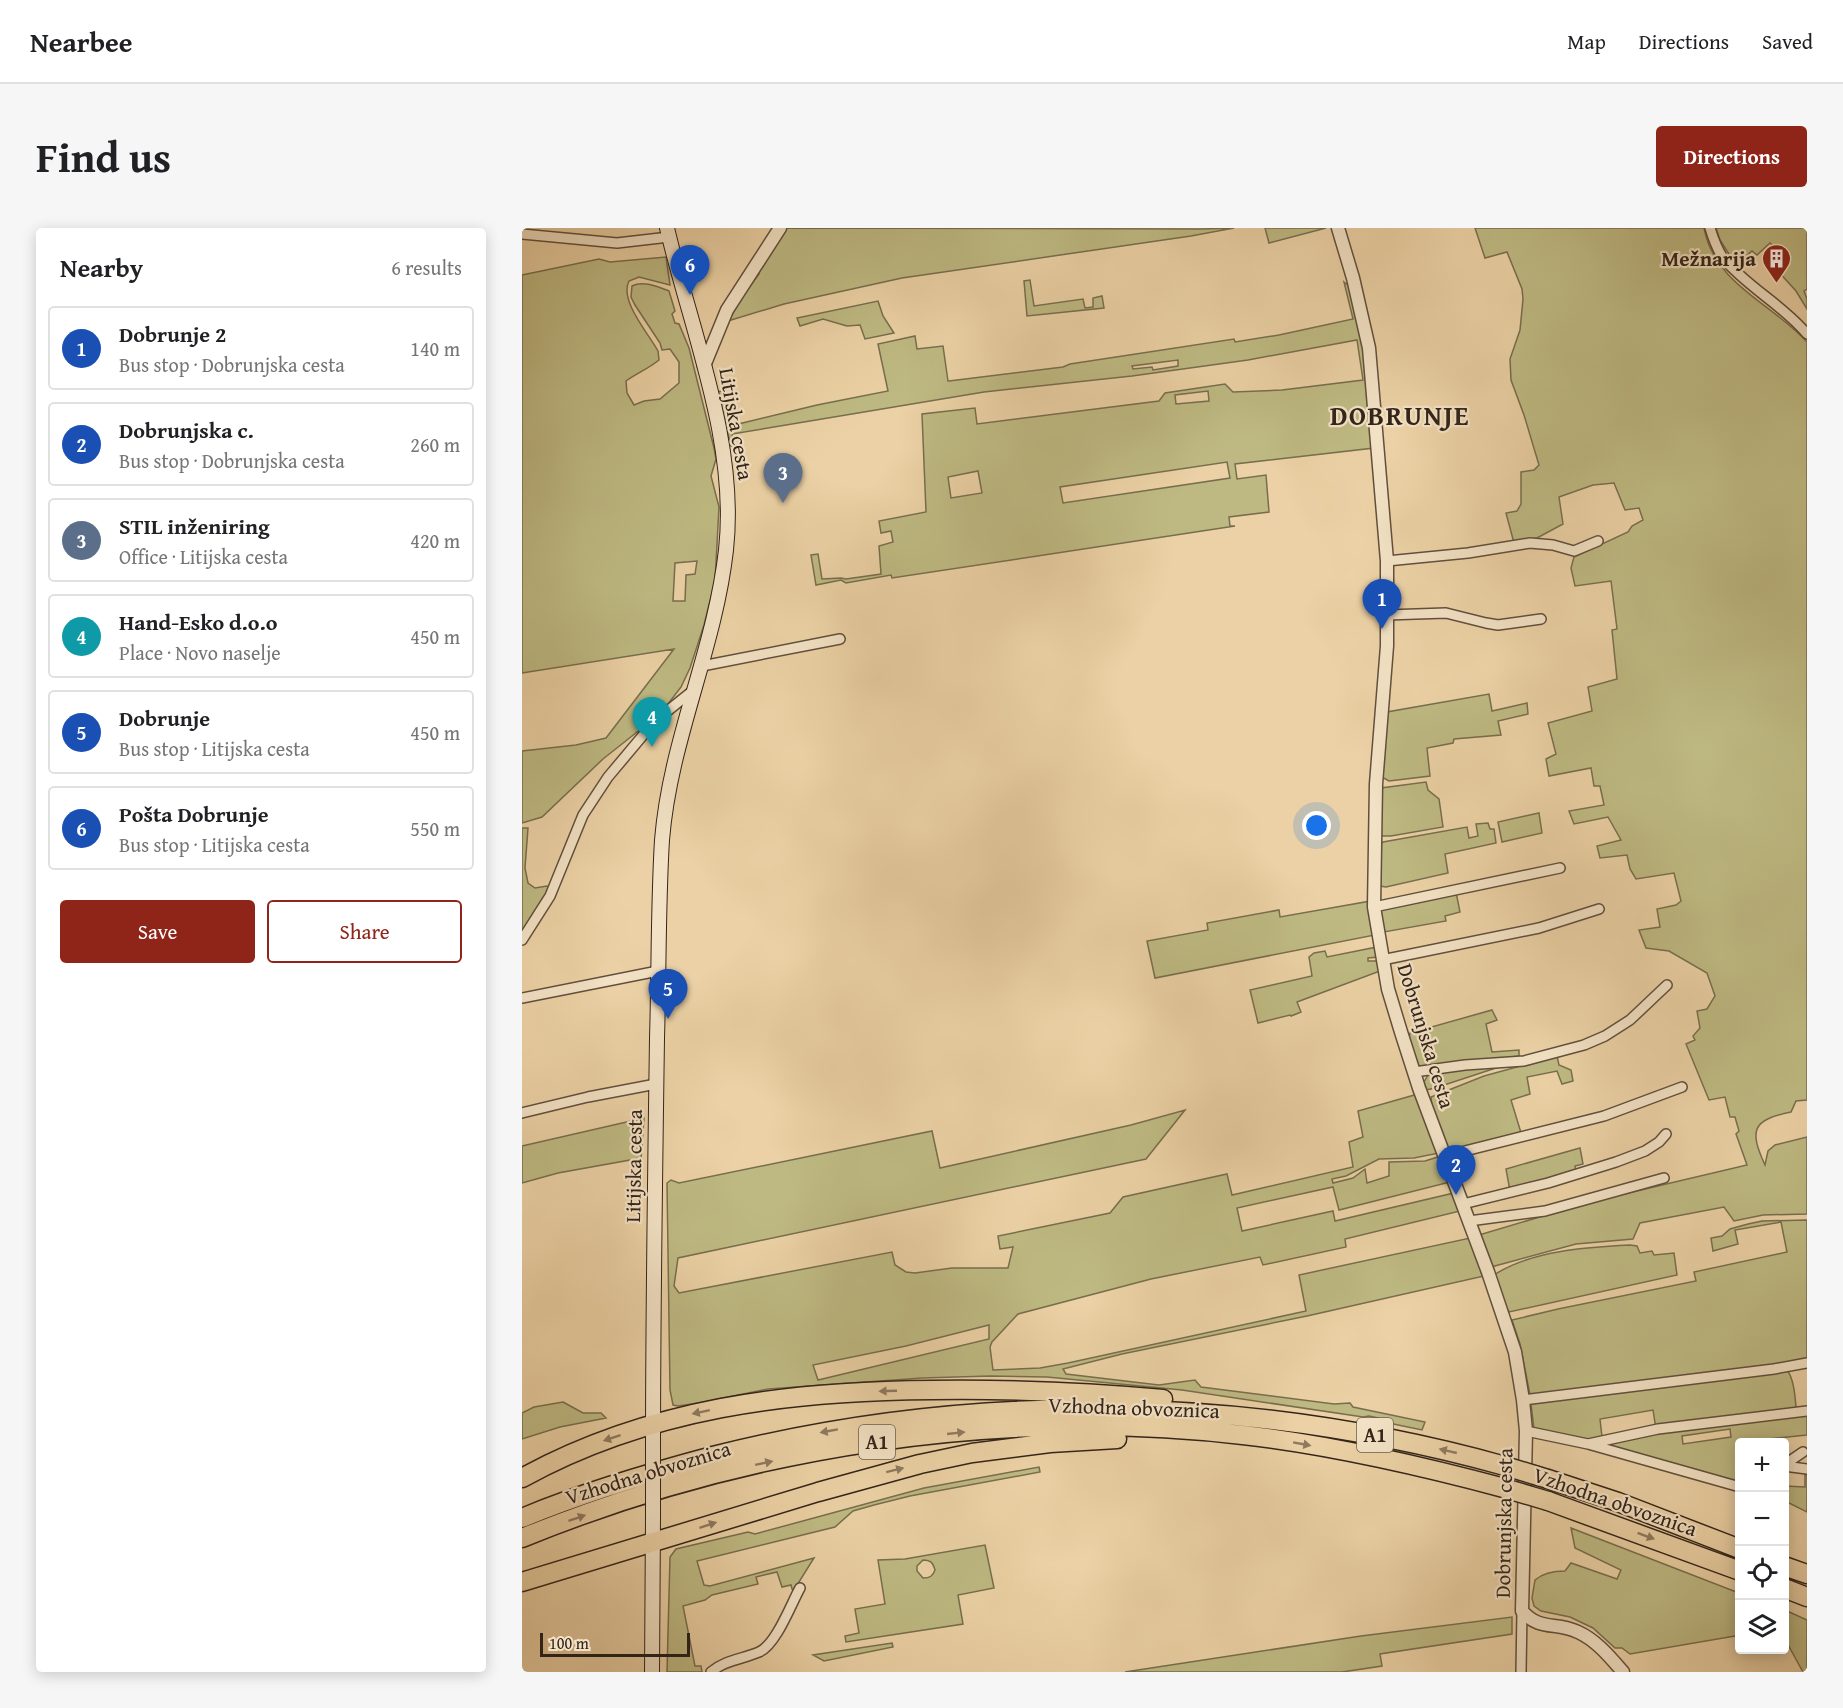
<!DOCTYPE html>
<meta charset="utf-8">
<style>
:root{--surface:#fff;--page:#f6f6f6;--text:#202124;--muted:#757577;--line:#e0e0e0;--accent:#8f2418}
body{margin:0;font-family:"Gentium Book Plus",serif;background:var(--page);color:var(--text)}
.controls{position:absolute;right:18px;bottom:18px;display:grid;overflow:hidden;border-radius:6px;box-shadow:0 3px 15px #0003}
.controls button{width:54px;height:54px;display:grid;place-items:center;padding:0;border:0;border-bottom:2px solid var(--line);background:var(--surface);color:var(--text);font:30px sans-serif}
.scale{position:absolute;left:18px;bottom:15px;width:150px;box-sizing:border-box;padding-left:6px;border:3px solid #33241a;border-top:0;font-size:16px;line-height:21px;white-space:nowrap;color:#33241a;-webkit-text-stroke:4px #f2e1c4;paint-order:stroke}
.you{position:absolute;left:795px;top:598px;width:21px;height:21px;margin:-15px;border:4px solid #fff;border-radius:50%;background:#1a73e8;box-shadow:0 0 0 9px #1a73e833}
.badge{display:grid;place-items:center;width:39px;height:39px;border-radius:50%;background:var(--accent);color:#fff;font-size:20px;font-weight:700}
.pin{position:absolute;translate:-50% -50px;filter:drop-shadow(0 2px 3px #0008)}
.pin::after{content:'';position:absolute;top:32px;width:21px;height:18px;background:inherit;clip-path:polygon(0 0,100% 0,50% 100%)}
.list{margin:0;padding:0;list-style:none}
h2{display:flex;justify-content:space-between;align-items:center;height:78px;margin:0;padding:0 24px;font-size:26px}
h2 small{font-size:20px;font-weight:400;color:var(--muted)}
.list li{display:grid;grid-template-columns:39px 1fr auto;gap:18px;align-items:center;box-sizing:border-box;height:84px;margin:0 12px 12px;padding:0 12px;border:2px solid var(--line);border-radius:6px}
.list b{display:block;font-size:22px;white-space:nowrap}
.list p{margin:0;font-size:20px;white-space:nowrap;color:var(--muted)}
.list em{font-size:20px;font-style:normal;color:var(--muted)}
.actions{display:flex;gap:12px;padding:18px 24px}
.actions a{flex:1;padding:14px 0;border:2px solid var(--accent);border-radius:6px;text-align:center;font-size:21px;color:var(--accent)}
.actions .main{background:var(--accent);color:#fff}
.icon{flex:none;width:33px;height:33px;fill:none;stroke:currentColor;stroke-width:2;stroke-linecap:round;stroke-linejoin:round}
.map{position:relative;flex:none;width:1285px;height:1444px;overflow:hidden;border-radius:6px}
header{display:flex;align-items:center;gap:36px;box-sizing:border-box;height:84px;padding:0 30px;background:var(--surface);border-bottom:2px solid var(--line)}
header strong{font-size:28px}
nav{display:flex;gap:33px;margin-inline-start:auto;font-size:21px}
.intro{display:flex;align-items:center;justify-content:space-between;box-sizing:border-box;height:144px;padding:0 36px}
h1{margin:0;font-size:42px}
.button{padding:15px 27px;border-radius:6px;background:var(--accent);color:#fff;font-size:21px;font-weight:700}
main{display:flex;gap:36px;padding:0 36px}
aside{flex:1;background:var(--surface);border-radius:6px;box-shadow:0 3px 15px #0003}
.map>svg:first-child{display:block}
.green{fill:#beb982;stroke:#786e4e;stroke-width:1.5;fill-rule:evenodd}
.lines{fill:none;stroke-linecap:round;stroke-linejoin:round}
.minor-casing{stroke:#614f3d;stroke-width:12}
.tertiary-casing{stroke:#614f3d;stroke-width:15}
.secondary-casing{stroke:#33241a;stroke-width:16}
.motorway-casing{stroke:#33241a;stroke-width:21}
.minor{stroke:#f2e1c4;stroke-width:9}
.tertiary{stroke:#f2e1c4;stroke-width:12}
.secondary{stroke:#f2e1c4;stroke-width:14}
.motorway{stroke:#ebd1a5;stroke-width:18}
.secondary-bridge-casing{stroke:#33241a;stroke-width:16;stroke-linecap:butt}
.motorway-bridge-casing{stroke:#33241a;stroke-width:21;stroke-linecap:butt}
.secondary-bridge{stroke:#f2e1c4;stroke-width:14}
.motorway-bridge{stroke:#ebd1a5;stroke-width:18}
.oneway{fill:#8f7a60}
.labels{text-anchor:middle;stroke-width:4.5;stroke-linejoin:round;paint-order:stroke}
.shield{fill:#f2e1c4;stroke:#6c5d4d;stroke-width:1.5}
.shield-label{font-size:20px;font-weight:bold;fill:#33241a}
.poi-label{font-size:21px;font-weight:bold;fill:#33241a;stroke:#f2e1c4;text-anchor:end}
.street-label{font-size:21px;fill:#33241a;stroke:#f2e1c4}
.district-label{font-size:27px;font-weight:bold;letter-spacing:1.5px;fill:#33241a;stroke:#f2e1c4}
</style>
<header>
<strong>Nearbee</strong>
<nav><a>Map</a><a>Directions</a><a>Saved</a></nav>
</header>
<div class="intro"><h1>Find us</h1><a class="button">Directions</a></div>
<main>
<aside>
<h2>Nearby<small>6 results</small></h2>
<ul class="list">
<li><span class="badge" style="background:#1a4fb4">1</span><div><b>Dobrunje 2</b><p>Bus stop · Dobrunjska cesta</p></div><em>140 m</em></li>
<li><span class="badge" style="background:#1a4fb4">2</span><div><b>Dobrunjska c.</b><p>Bus stop · Dobrunjska cesta</p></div><em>260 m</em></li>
<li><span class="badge" style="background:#5c6f8a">3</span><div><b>STIL inženiring</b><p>Office · Litijska cesta</p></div><em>420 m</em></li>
<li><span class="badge" style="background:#0f9aa8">4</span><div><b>Hand-Esko d.o.o</b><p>Place · Novo naselje</p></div><em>450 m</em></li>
<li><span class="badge" style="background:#1a4fb4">5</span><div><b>Dobrunje</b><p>Bus stop · Litijska cesta</p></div><em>450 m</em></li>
<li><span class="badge" style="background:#1a4fb4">6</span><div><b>Pošta Dobrunje</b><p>Bus stop · Litijska cesta</p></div><em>550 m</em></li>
</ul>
<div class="actions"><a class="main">Save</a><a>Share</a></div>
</aside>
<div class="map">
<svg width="1285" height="1444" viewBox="0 0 1285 1444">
<rect width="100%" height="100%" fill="#ebd1a5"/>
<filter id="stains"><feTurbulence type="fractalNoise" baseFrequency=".00333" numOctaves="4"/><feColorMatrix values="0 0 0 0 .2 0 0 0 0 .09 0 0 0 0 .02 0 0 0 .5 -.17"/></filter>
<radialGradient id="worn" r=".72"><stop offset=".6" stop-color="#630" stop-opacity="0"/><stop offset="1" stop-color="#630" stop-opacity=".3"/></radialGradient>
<path class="green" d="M264 0 679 1 712 0 669 8 380 50 262 76 206 93 223 65 237 46 239 38Z
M743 0H804L747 15Z
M953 0H1182C1193 57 1250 75 1285 114V872L1274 873 1269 884C1230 892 1227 902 1243 937L1246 923 1253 917 1285 909V986L1241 987 1212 993 1202 979 1118 995 1111 1011 1054 1016 969 1039 957 1007 1068 974 1225 937 1214 906 1217 903 1213 889H1208L1203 869 1187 872 1164 816 1173 812 1171 808 1178 800 1175 783 1185 781 1193 768 1185 745 1147 723 1124 720 1117 702 1138 699 1135 681 1154 677 1159 673 1152 645 1114 651 1108 641 1105 627 1078 630 1075 618 1099 612 1086 589 1052 596 1047 583 1082 577 1078 558H1072L1069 540 1027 548 1024 531 1034 526 1026 495 1070 483 1066 459 1095 451 1090 402 1095 401 1089 353 1053 358 1049 340 1052 329 1106 304 1110 298 1121 292 1117 280 1103 282 1092 255 1071 257 1037 269 1041 296 1015 310 992 315 984 285 995 283 999 276V244L1012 242 1017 237 1002 187 989 152 988 131 998 102 1001 71 1000 61 985 24 963 30Z
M1194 0H1285V61L1282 63 1285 71V81L1274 63 1255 42 1263 30 1248 15 1235 27 1230 23 1214 37 1198 12Z
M144 29 148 57 117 49 107 53C97 72 126 105 136 123L137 132C126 141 115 145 104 153L105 165 112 177 122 173 138 171 157 155V134L148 121 140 122 138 115 113 77 109 69 110 58C121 52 136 59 147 63L153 83 150 86 153 95 157 96 167 120 192 220 194 231 189 248 197 279 193 353 182 397 168 440 159 459 139 485 81 531 20 589 0 595V523L54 517 84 510 152 421 0 445V47L77 31 88 34ZM175 333 173 346 164 347 163 373H151L153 335Z
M508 52 512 78 561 71 563 80 571 79V70L580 68 582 80 505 88 502 53Z
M822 54 828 59 844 130 852 220 713 236 715 251 744 247 747 284 707 289 708 298H713L370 350 369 347 324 355 319 352 294 357 289 327 296 326 300 351 319 350 324 351 359 346 357 318 371 314 369 303 359 305 357 293 404 284 400 186 453 180 455 196 637 173 643 165 703 156 711 164 760 162 841 152 835 112 726 132 610 148 462 164 210 206 212 218H209L195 164 200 163 208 198 295 177 366 163 356 116 393 108 395 121 421 118 426 153H427L541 139 548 136 712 111 713 114 757 107 831 91ZM656 132V138L631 142 630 139 611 141 610 138ZM686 163 687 173 654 176 653 167ZM705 234 708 250 541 275 538 259ZM456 243 460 265 429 270 426 249Z
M356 73 361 88 372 105 343 111 338 97 325 98 301 91 278 98 275 90Z
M967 466 970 483 1005 475 1006 486 976 493 979 507 932 511 931 515 905 520 908 548 867 553 860 549 865 484Z
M904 554 906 562 917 571 921 599 869 608H861L856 604 859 560Z
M1017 585 1020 605 980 614 976 594Z
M966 595 968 601H972L974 615 923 626 926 645 864 659 858 658 856 653V619L861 614 945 599 947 610 956 608 954 596Z
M0 600H6L3 640 6 655 13 660 25 658 29 661 0 710Z
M934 664 938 684 923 688 924 693 862 704 859 683 861 680Z
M849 673 853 707 633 750 625 713 686 702 685 695 757 682 758 689Z
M855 719 856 729 846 730V733H857L858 743 775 774 779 784 769 788 768 787 736 795 728 762 790 748 787 729 792 725 803 723 805 729Z
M970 782 975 792 964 796 970 824 997 822V828L903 840 897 838 887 811 888 805Z
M1035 828 1037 837 1049 842 1051 853 1040 856 1035 843 1005 849 1008 866 989 872 1000 908 931 922 925 921 910 878 909 869 962 848Z
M980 838 913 860 904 862 902 854 906 847 919 843Z
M896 866 917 925 892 930 857 931 824 948 810 951 811 955 831 950 843 941 845 955 867 948V934L903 933 919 928 928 954 817 982 811 959 715 980 720 1003 811 983 813 993 932 965 938 983 823 1011 824 1019 741 1037 738 1029 629 1051 496 1086 470 1114 468 1119 471 1142 518 1140 546 1135 784 1083 777 1047 948 1010 962 1048 785 1088 600 1126 541 1141 544 1146 637 1157 673 1152 679 1159 812 1176 828 1175 831 1179 903 1194 900 1202 857 1193 856 1190 847 1188 841 1189 660 1162 525 1149 468 1148 400 1150 246 1161 177 1175 156 1178 151 1177 148 1162 145 955 149 952 157 955 410 903 418 940 609 897 663 882 624 931 156 1030 152 1058 157 1065 370 1024 373 1037 384 1044 393 1045 430 1040H486L491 1019 478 1021 476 1008 588 985 601 969 705 946 710 967 831 939 827 914 841 909 836 883ZM467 1097V1111L296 1152 291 1137 384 1118Z
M122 890 119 930 36 945 0 955V918Z
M1058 920 1061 936 1053 938 1054 943 988 963 984 941Z
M1285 992V1133L1008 1167 998 1116 990 1092 1036 1081 1174 1053 1172 1044 1265 1024 1259 994 1213 1002 1216 1016 1191 1023 1189 1010 1200 1008 1208 1001 1226 996 1240 993Z
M1108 1017 1115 1018 1118 1025 1130 1023 1132 1027 1152 1025 1155 1047 987 1084 981 1074 972 1047C1008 1023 1065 1019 1108 1017Z
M1265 1142C1272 1151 1273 1168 1274 1179L1270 1182 1134 1201 1131 1182 1078 1191 1080 1209 1061 1212 1012 1201 1009 1176Z
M41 1174 61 1185H79L84 1190 38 1199 0 1211V1185L12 1179Z
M1285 1186V1207L1237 1212 1239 1214H1218L1217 1231 1215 1232 1217 1257 1082 1218 1081 1215 1114 1208ZM1208 1201 1209 1209 1161 1216 1160 1208Z
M517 1239 518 1244 388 1268 352 1277 331 1283 313 1299 175 1333 182 1357 188 1358 292 1330 272 1362 270 1361 269 1357 260 1359 255 1344 234 1349 236 1356 190 1367 183 1372 161 1378 173 1438H179L180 1444H145L148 1329 154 1321 226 1304 233 1306 402 1260Z
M1283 1246 1285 1247V1284L1263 1273V1258L1283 1259Z
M1049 1300 1217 1365V1409L1213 1408 1108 1426 1100 1420H1093L1071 1400 1048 1389 1019 1383 1012 1378 1010 1370 1013 1352C1021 1345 1032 1343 1043 1343L1049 1335 1095 1351 1099 1342 1053 1320Z
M463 1317 472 1360 436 1367 441 1396 324 1414 323 1408 337 1405 333 1381 363 1376 356 1332 383 1331ZM401 1332C409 1332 411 1335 413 1342 411 1348 408 1350 401 1350L395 1343V1338Z
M1263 1382 1285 1392V1444H1281L1265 1415H1263Z
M990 1389V1406L858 1426 860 1438 820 1444H603L839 1408Z
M370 1415 371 1419 302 1433 291 1427Z"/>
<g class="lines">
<defs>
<path id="minor" d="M1188 0C1191 10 1195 21 1201 30 1225 59 1261 77 1285 106
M0 6 95 15 147 9
M865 333 946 325 1008 315 1031 317 1052 323 1076 313
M864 387 924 385 964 395 976 397 1019 391
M180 438 318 411
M852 679 1038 640
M0 712 28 668 61 587 86 549 133 493 173 461
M860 732 1017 700 1077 681
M0 770 136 743
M892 844 943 837 1002 833 1062 817 1083 808 1108 792 1145 757
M0 885 66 869 134 856
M923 928 1082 888 1160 859
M941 976 1026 955 1094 934 1123 923 1137 914 1144 906
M947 993 1023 983 1142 950
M1001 1172 1252 1141 1285 1135
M1004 1203 1066 1216 1218 1259
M1066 1216 1136 1201 1285 1183
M1262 1237 1281 1224
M1262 1238 1285 1241
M189 1444C203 1432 221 1431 237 1424 254 1417 269 1376 278 1360
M999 1444 1000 1383"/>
<path id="tertiary" d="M816 0 831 50 847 120 865 333V418L854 556 852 679 866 761 879 804 897 860 966 1044 993 1124 1001 1172 1004 1203 1000 1383C1019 1404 1033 1393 1056 1404 1074 1412 1088 1429 1101 1444
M182 138 205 82 258 0"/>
<path id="secondary" d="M131 1220C131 1083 133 947 135 810 137 744 136 678 140 612 148 512 193 421 204 322 216 214 169 103 145 0
M130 1444 131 1289"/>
<path id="motorway" d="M0 1250C127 1180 267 1163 410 1162 487 1161 564 1164 641 1171
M1026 1251 1096 1274 1218 1321
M1026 1273 1218 1343
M0 1290C62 1264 127 1245 191 1228 452 1162 724 1166 983 1238
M0 1310C225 1218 479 1179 721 1207 809 1217 896 1237 982 1260
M1262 1338 1285 1346
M0 1354 296 1264 398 1236 450 1225 528 1215 595 1211
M1262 1360 1285 1369"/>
</defs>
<use href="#minor" class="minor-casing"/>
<use href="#tertiary" class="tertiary-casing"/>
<use href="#secondary" class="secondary-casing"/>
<use href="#motorway" class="motorway-casing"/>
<use href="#minor" class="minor"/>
<use href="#tertiary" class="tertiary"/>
<use href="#secondary" class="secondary"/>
<use href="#motorway" class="motorway"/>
<defs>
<path id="secondary-bridge" d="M131 1289V1220"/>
<path id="motorway-bridge" d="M983 1238 1026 1251
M982 1260 1026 1273"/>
</defs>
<use href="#secondary-bridge" class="secondary-bridge-casing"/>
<use href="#motorway-bridge" class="motorway-bridge-casing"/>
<use href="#secondary-bridge" class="secondary-bridge"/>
<use href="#motorway-bridge" class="motorway-bridge"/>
</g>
<defs><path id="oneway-solid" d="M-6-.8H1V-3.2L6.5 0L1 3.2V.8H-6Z" transform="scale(1.5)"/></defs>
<g class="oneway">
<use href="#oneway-solid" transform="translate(366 1163) rotate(178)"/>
<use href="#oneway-solid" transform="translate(179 1184) rotate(168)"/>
<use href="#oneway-solid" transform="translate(307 1203) rotate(170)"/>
<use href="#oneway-solid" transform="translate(434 1205) rotate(-6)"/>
<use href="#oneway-solid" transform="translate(90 1210) rotate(162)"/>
<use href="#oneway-solid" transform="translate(780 1216) rotate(10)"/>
<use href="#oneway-solid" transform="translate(926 1223) rotate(-167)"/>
<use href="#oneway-solid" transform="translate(242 1235) rotate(-12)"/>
<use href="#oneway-solid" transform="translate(373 1242) rotate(-14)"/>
<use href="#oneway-solid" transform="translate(55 1290) rotate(-19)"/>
<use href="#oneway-solid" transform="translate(186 1297) rotate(-18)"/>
<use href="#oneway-solid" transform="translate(1124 1308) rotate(20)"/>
</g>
<defs>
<symbol id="building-pin" viewBox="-11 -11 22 30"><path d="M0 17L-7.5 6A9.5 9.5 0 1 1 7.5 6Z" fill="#8f2418" stroke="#f2e1c4"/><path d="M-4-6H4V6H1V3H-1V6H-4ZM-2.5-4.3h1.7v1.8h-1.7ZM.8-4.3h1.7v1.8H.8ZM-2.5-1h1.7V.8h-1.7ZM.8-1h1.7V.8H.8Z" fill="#fff"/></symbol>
</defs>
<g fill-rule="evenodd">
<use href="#building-pin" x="1238" y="14" width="33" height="45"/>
</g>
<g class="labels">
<g class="shield">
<rect x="835" y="1190" width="36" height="34" rx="4.5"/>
<rect x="337" y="1197" width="36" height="34" rx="4.5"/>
</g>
<g class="shield-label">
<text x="853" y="1214">A1</text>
<text x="355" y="1221">A1</text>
</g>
<g class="poi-label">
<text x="1234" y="38">Mežnarija</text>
</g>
<g class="street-label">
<text transform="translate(214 196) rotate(80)" y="7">Litijska cesta</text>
<text transform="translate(904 808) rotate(73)" y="7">Dobrunjska cesta</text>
<text transform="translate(112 938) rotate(-89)" y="7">Litijska cesta</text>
<text transform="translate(612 1180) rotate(2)" y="7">Vzhodna obvoznica</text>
<text transform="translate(126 1245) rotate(-17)" y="7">Vzhodna obvoznica</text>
<text transform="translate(1093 1274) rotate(19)" y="7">Vzhodna obvoznica</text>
<text transform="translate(982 1295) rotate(-89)" y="7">Dobrunjska cesta</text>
</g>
<g class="district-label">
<text x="878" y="197">DOBRUNJE</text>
</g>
</g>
<rect width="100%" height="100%" filter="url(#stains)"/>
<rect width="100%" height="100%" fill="url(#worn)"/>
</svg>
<div class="controls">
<button>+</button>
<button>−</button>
<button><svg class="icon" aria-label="locate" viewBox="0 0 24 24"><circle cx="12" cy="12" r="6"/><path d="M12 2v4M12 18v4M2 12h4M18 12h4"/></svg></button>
<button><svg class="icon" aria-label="layers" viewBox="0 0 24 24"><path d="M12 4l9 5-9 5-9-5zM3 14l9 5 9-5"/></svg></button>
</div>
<div class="scale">100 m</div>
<div class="you"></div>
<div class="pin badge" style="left:860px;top:401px;background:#1a4fb4">1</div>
<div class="pin badge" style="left:934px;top:967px;background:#1a4fb4">2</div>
<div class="pin badge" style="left:261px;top:275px;background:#5c6f8a">3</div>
<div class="pin badge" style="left:130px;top:519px;background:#0f9aa8">4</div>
<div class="pin badge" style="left:146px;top:791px;background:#1a4fb4">5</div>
<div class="pin badge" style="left:168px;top:67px;background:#1a4fb4">6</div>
</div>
</main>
